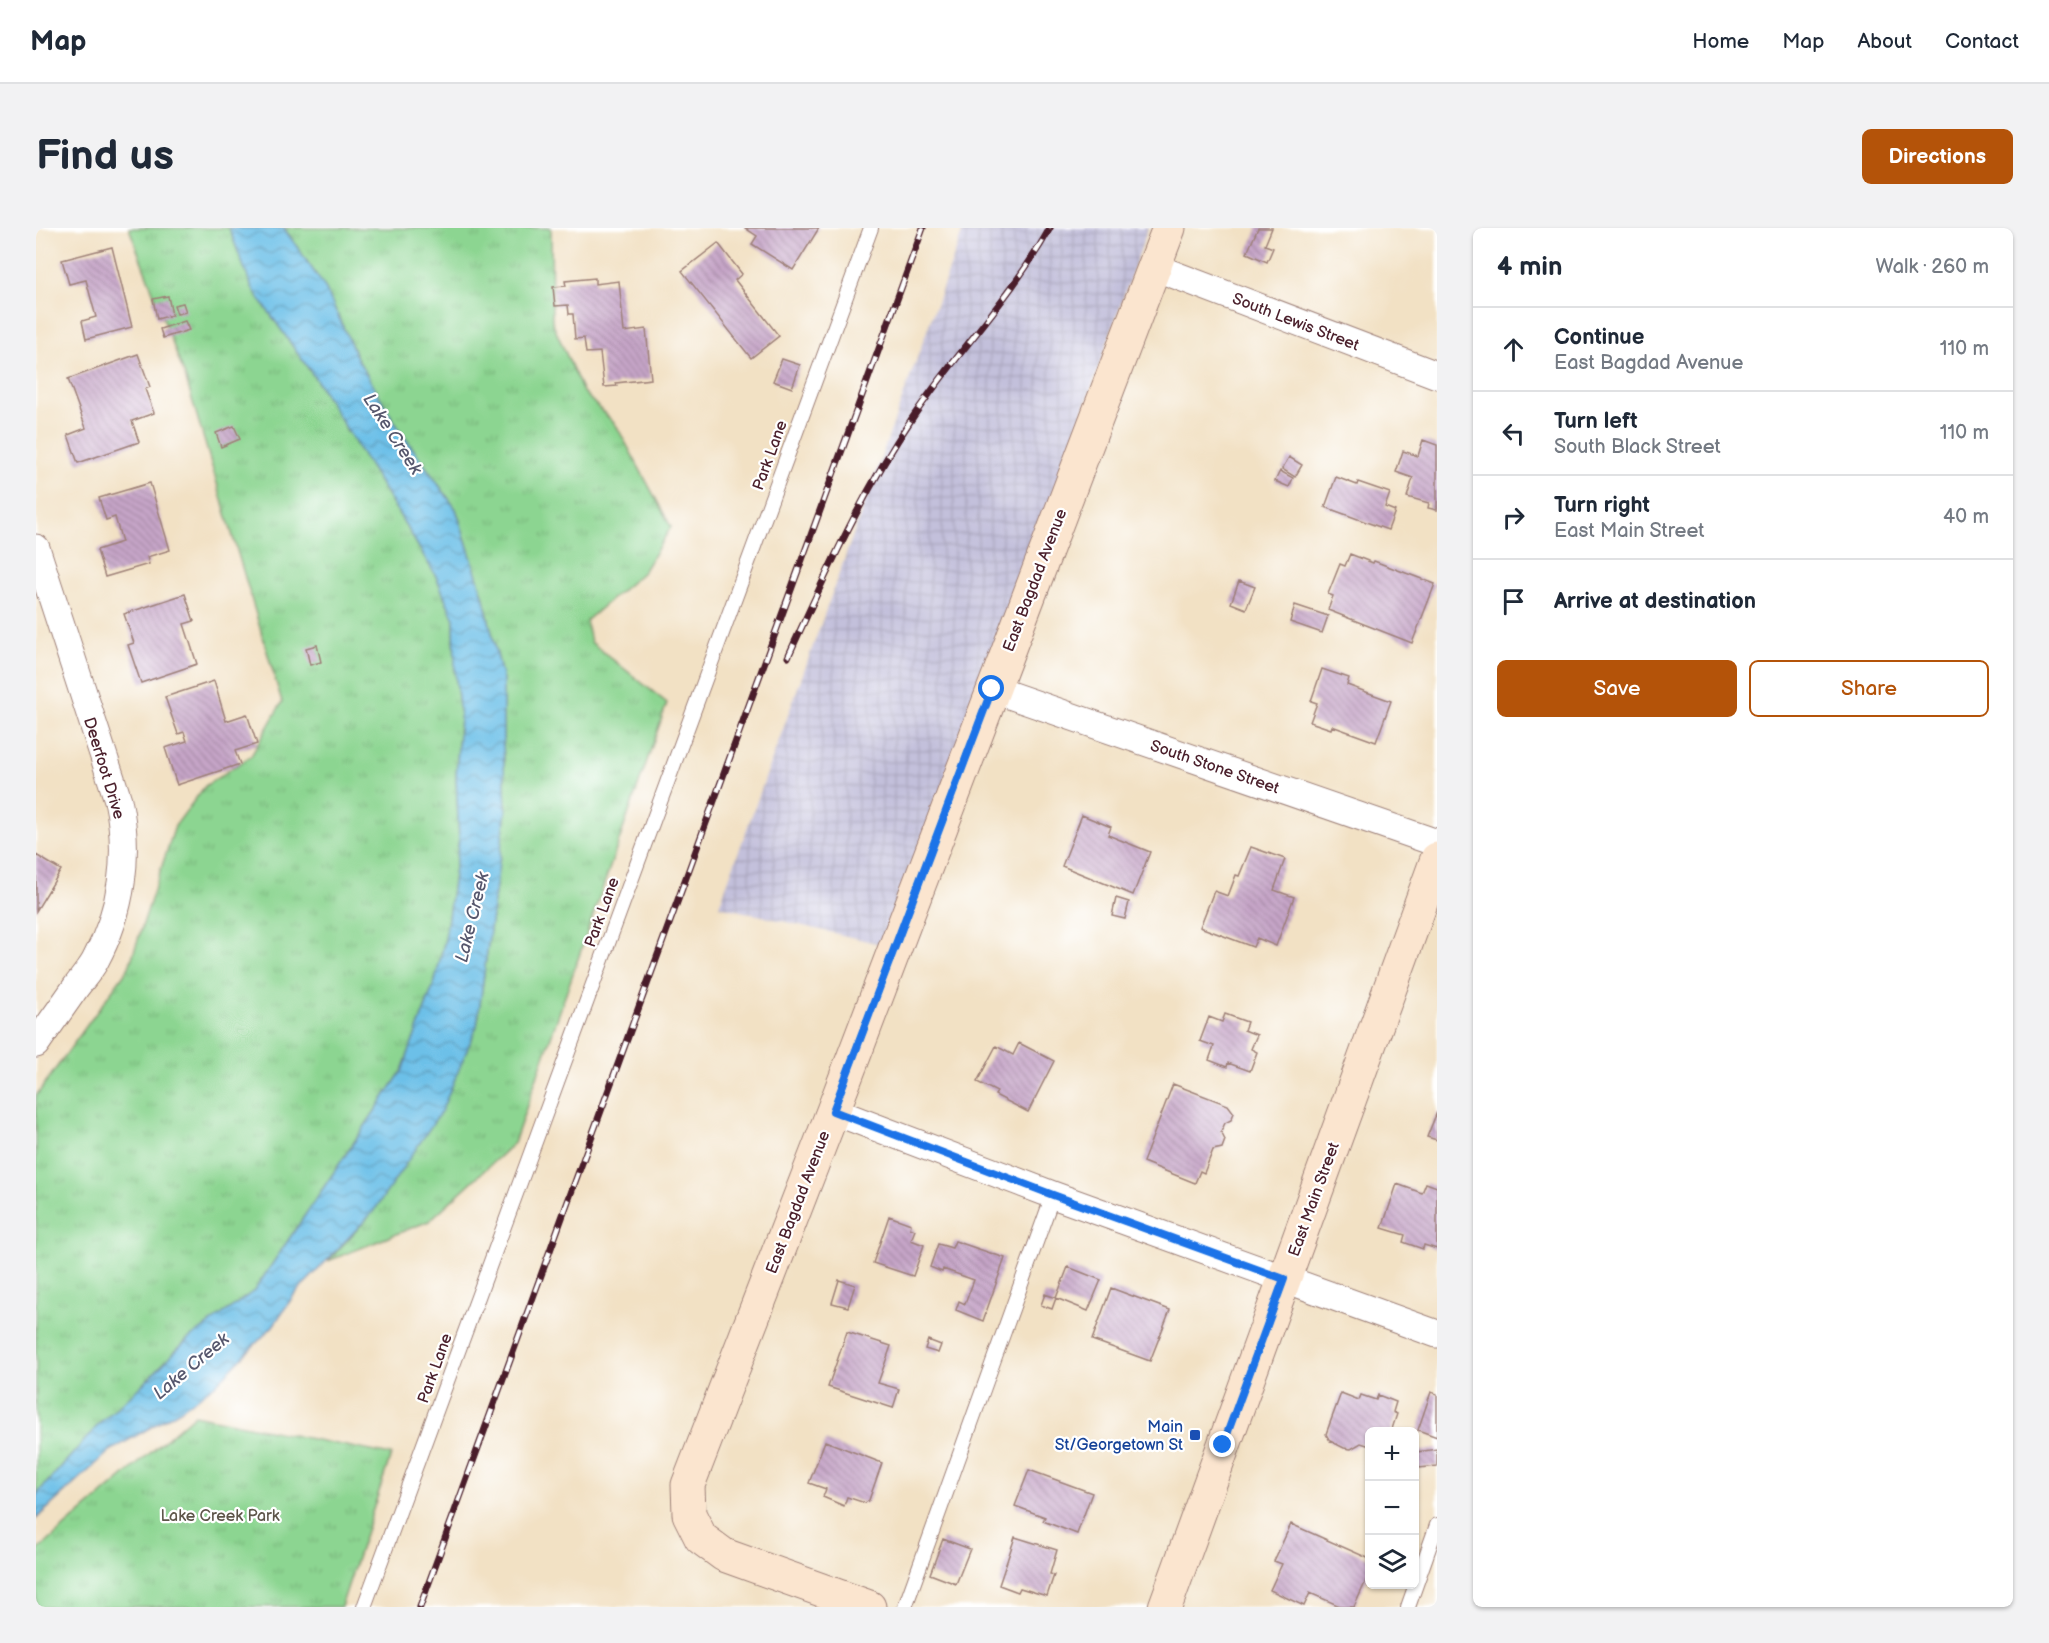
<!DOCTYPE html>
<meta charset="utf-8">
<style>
:root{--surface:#fff;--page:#f2f2f3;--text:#1f2937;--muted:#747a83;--line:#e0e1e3;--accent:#b45309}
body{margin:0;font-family:"Balsamiq Sans",sans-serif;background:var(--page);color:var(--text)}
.controls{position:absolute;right:18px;bottom:18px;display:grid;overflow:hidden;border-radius:9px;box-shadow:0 2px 4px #0004}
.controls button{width:54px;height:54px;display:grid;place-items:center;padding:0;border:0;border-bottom:2px solid var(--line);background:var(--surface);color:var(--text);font:30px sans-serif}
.stop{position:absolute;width:18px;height:18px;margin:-14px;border:4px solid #1a73e8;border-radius:50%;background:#fff}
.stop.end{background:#1a73e8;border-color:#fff;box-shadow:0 2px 6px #0008}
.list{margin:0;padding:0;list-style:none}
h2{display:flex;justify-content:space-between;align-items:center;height:78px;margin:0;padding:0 24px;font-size:26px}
h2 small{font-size:20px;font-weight:400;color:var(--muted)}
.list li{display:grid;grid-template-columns:39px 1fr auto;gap:18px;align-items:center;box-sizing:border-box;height:84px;padding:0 24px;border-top:2px solid var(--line)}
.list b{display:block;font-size:22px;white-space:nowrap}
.list p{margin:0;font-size:20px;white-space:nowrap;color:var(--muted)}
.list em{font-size:20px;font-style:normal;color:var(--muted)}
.actions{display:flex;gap:12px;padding:18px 24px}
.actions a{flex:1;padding:14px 0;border:2px solid var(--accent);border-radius:9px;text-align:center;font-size:21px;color:var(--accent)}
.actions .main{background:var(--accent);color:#fff}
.icon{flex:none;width:33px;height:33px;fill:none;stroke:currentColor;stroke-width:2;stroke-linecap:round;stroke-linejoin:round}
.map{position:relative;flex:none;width:1401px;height:1379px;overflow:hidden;border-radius:9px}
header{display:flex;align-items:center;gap:36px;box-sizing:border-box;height:84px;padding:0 30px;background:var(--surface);border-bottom:2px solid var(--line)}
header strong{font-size:28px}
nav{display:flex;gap:33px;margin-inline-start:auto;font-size:21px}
.intro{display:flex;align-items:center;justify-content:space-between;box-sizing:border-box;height:144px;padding:0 36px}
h1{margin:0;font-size:42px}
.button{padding:15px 27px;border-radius:9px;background:var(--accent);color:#fff;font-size:21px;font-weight:700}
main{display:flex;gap:36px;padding:0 36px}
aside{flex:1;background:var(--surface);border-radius:9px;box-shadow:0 2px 4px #0004}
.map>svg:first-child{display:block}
.industrial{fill:url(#industrial-grid)}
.grass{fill:url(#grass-tufts);stroke:#6b7a5e;stroke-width:1.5}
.water{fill:url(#water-waves);stroke:#5b708a;stroke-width:1.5}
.building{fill:url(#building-back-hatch)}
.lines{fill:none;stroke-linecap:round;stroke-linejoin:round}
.lane-casing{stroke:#9e8078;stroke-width:16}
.street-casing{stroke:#9e8078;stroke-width:29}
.secondary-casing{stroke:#9e8078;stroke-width:35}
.lane{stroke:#fff;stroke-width:14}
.street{stroke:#fff;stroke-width:27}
.secondary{stroke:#fbe5cf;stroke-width:33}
.rail-casing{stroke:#4a1f2b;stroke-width:7}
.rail{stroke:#fff;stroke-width:4.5;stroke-dasharray:14;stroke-linecap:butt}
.route{stroke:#1a73e8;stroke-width:8}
.transit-dot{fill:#1a4fb4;stroke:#fff;stroke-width:2}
.labels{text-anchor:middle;stroke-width:4.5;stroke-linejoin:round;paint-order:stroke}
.street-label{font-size:16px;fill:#4a1f2b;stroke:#fff}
.transit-label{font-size:16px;fill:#164399;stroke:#fff;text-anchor:end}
.park-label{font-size:16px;fill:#5e564a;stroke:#fff}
.water-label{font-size:18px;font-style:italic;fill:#56576d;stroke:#fff}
</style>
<header>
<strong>Map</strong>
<nav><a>Home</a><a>Map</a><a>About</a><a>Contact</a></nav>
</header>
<div class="intro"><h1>Find us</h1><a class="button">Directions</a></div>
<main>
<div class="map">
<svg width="1401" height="1379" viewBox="0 0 1401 1379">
<defs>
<pattern id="industrial-grid" width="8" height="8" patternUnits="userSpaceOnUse" patternTransform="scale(1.5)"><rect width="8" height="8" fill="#c3c0db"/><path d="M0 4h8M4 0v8" fill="none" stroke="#a9a5bc"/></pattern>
<pattern id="grass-tufts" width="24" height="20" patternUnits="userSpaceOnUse" patternTransform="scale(1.5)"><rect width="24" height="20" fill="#8cd591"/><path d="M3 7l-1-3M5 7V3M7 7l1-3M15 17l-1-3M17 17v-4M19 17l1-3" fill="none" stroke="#7ab67d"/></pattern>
<pattern id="water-waves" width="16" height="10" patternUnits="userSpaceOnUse" patternTransform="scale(1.5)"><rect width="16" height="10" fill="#6cc0e8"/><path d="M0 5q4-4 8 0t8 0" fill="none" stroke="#5b9bbc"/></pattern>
<pattern id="building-back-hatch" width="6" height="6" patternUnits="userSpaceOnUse" patternTransform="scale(1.5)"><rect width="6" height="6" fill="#c6a5c8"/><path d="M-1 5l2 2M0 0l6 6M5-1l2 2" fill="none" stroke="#a386a3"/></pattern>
</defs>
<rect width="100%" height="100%" fill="#fff"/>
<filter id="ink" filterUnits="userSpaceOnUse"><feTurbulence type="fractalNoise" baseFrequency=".0167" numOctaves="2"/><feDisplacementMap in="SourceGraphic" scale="12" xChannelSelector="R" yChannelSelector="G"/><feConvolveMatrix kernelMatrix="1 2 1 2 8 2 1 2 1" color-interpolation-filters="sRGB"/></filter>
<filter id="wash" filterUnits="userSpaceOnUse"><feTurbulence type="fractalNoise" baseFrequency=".008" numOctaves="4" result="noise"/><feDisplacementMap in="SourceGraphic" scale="24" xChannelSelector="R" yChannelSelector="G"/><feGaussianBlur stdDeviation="1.35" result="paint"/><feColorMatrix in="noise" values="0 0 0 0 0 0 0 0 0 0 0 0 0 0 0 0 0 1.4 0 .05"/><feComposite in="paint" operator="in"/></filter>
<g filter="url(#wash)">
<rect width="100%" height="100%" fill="#f2e1c4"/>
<path class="industrial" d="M928 0H1112L857 719 683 678Z"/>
<path class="grass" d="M93 0H193L216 60 279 150 357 276 400 348 418 391 419 442 424 489 420 549 423 611 409 711 399 753 366 843 218 1063 151 1112 106 1157 65 1194 0 1267V868L93 739 139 598 169 558 215 528 246 474 150 151Z
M248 0H515L516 94 547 164 580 197 635 299 607 344 550 393 555 414 631 475 478 915 393 993 292 1033 338 983 441 798 470 583 467 514V452L447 367 420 281 363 201 322 132 290 61Z
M158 1187 355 1227 305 1379H0V1324Z"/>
<path class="water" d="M193 0H248L290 61 322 132 363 201 420 281 447 367 467 452V514L470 583 441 798 406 882 338 983 258 1067 237 1098 179 1157 144 1182 74 1223 0 1291V1267L65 1194 106 1157 151 1112 218 1063 366 843 399 753 409 711 423 611 420 549 424 489 419 442 418 391 400 348 357 276 279 150 216 60Z"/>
<g id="blocks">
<path class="building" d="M709 0H783L757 42 716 16 721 8Z
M1222 0H1236L1229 17 1237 20 1231 34 1211 25Z
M682 15 706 46 699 52 743 108 715 130 646 43Z
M76 19 96 99 50 111 46 93 60 89 50 52 33 56 26 32Z
M559 50V56L583 53 588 104 610 101 615 151 580 155 581 158 568 159 564 124 550 125 548 110 539 111 537 86H533L532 77 519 78 517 59 530 58 529 53Z
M132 68 136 87 121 91 117 71Z
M147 75 150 84 141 86 138 77Z
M149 93 153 102 127 110 124 101Z
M102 126 114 159 109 161 118 185 96 193 103 214 42 235 32 207 50 200 32 151Z
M746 131 764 137 756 160 737 153Z
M198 198 204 211 185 219 180 205Z
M1387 212 1401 217V282L1392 280 1393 275 1371 269 1377 250 1360 244 1367 223 1382 228Z
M1253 229 1266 237 1259 249 1246 241Z
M1244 243 1257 250 1253 259 1239 253Z
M1300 249 1321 257 1322 254 1354 265 1349 279 1359 283 1352 302 1289 279Z
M114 255 134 322 111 329 113 336 69 349 61 322 86 314 79 289 70 292 63 270Z
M1314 326 1337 335 1338 333 1399 356 1376 415 1292 382 1297 368 1292 366 1304 336 1309 338Z
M1203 353 1219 359 1210 381 1195 375Z
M149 366 158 393 148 396 161 436 105 455 92 417 98 415 88 386Z
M1259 377 1292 388 1286 405 1254 394Z
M281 417 285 434 274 437 270 420Z
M1286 441 1313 450 1311 457 1355 473 1340 514 1296 498 1295 501 1274 494 1281 475 1275 473Z
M178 453 190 493 211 486 221 516 199 523 204 536 141 557 129 520 151 513 148 504 142 506 129 469Z
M1046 587 1075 599 1072 607 1114 624 1097 667 1026 638Z
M1215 619 1249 631 1238 662 1258 669 1240 718 1221 710 1217 719 1164 699 1178 663 1192 668 1200 647 1203 648Z
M0 627 25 642 0 683Z
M1080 670 1093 674 1089 691 1076 688Z
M1189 786 1211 794 1208 802 1221 807 1215 821 1221 824 1214 843 1192 835 1191 839 1173 832 1178 818 1164 813 1173 789 1186 794Z
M983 815 1018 833 992 884 959 867 961 864 941 854 960 818 977 827Z
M1137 856 1192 877 1198 885 1195 892 1189 895 1185 904 1189 912 1186 920 1177 922 1168 945 1164 943 1159 955 1107 934Z
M1401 884V912L1391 909Z
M1390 955 1401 959V1021L1388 1017 1387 1021 1367 1014 1369 1007 1346 1000 1361 956 1386 965Z
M853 988 875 996 874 1000 879 1002 875 1012 888 1017 877 1048 837 1035Z
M919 1013 969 1030 947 1093 920 1082 923 1073 929 1076 938 1052 907 1041 906 1044 894 1039 902 1016 916 1020Z
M1032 1039 1065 1052 1052 1083 1020 1070Z
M803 1052 819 1057 812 1079 796 1075Z
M1075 1060 1134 1082 1114 1133 1056 1112Z
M1009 1066 1020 1070 1016 1081 1005 1077Z
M811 1104 855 1118 842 1155 863 1161 857 1180 792 1159Z
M892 1112 905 1117 902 1125 889 1121Z
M1395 1164 1401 1166V1209L1382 1202Z
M1305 1165 1323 1172 1325 1167 1340 1172 1342 1167 1360 1174 1357 1184 1361 1186 1355 1204H1334V1218L1325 1215 1315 1221 1308 1220 1294 1213 1290 1206Z
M789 1213 846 1235 833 1272 829 1275 811 1269 808 1278 787 1269 790 1261 773 1255Z
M1401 1221V1238L1383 1240 1381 1224Z
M993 1242 1056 1265 1041 1306 1007 1293 1009 1289 979 1278Z
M1255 1296 1334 1331V1344L1318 1379H1306L1274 1365 1268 1378 1234 1362 1246 1336 1238 1333Z
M979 1309 1021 1322 1014 1346 1018 1347 1011 1368 984 1360 982 1364 963 1357Z
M907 1311 934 1321 920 1356 894 1346Z"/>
</g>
</g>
<g filter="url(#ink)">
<use href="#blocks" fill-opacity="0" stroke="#9e8078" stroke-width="1.5"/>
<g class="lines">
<defs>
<path id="lane" d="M328 1379 835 0
M869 1379 1017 967
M1372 1379 1401 1297"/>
<path id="street" d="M1118 39 1401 147
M0 320 82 572C94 627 86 683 59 733 54 742 46 751 40 759 27 778 13 797 0 816
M956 461 1401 615
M797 883 1017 967 1401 1106"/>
<path id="secondary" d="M833 1379 688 1327 665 1310 653 1286 652 1257 797 883 1133 0
M1129 1379 1401 631"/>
</defs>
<use href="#lane" class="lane-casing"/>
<use href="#street" class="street-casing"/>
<use href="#secondary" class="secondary-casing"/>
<use href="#lane" class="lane"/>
<use href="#street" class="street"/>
<use href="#secondary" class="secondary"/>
<defs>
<path id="rail" d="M752 429C789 348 826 265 875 192 919 126 976 69 1014 0
M384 1379 887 0"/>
</defs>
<use href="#rail" class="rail-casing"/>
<use href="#rail" class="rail"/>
</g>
</g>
<g class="lines" filter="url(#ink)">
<path class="route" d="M956 461 797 883 1017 967 1248 1051 1187 1217"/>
</g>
<rect class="transit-dot" x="1153" y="1201" width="12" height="12" rx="3"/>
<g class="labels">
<g class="street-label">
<text transform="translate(1260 93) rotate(21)" y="6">South Lewis Street</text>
<text transform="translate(733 227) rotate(-70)" y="6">Park Lane</text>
<text transform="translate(998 352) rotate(-69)" y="6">East Bagdad Avenue</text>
<text transform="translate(1179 538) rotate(19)" y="6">South Stone Street</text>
<text transform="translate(69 540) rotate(73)" y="6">Deerfoot Drive</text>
<text transform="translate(565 684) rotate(-70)" y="6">Park Lane</text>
<text transform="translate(1277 971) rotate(-70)" y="6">East Main Street</text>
<text transform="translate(761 974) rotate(-69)" y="6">East Bagdad Avenue</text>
<text transform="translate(398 1140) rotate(-70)" y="6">Park Lane</text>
</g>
<g class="transit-label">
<text x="1147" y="1204">Main<tspan x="1147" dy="18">St/Georgetown St</tspan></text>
</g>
<g class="park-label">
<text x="184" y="1293">Lake Creek Park</text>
</g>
<g class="water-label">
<text transform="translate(357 206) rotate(57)" y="6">Lake Creek</text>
<text transform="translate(436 689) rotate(-76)" y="6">Lake Creek</text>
<text transform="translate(155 1138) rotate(-40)" y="6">Lake Creek</text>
</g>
</g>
</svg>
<div class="controls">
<button>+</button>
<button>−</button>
<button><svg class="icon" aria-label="layers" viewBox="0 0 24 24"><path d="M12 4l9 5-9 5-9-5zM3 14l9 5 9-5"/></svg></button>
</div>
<div class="stop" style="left:956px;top:461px"></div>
<div class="stop end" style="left:1187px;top:1217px"></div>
</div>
<aside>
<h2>4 min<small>Walk · 260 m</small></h2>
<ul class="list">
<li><svg class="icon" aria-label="ahead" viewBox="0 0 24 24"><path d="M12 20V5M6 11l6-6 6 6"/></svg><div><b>Continue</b><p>East Bagdad Avenue</p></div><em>110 m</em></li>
<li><svg class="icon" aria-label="left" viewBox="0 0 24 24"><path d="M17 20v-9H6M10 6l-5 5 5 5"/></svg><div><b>Turn left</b><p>South Black Street</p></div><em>110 m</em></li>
<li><svg class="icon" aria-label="right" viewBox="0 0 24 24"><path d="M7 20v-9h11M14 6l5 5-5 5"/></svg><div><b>Turn right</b><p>East Main Street</p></div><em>40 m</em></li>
<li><svg class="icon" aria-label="arrive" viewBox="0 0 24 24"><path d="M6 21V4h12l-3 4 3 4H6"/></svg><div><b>Arrive at destination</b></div></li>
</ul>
<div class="actions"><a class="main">Save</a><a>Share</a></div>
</aside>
</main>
